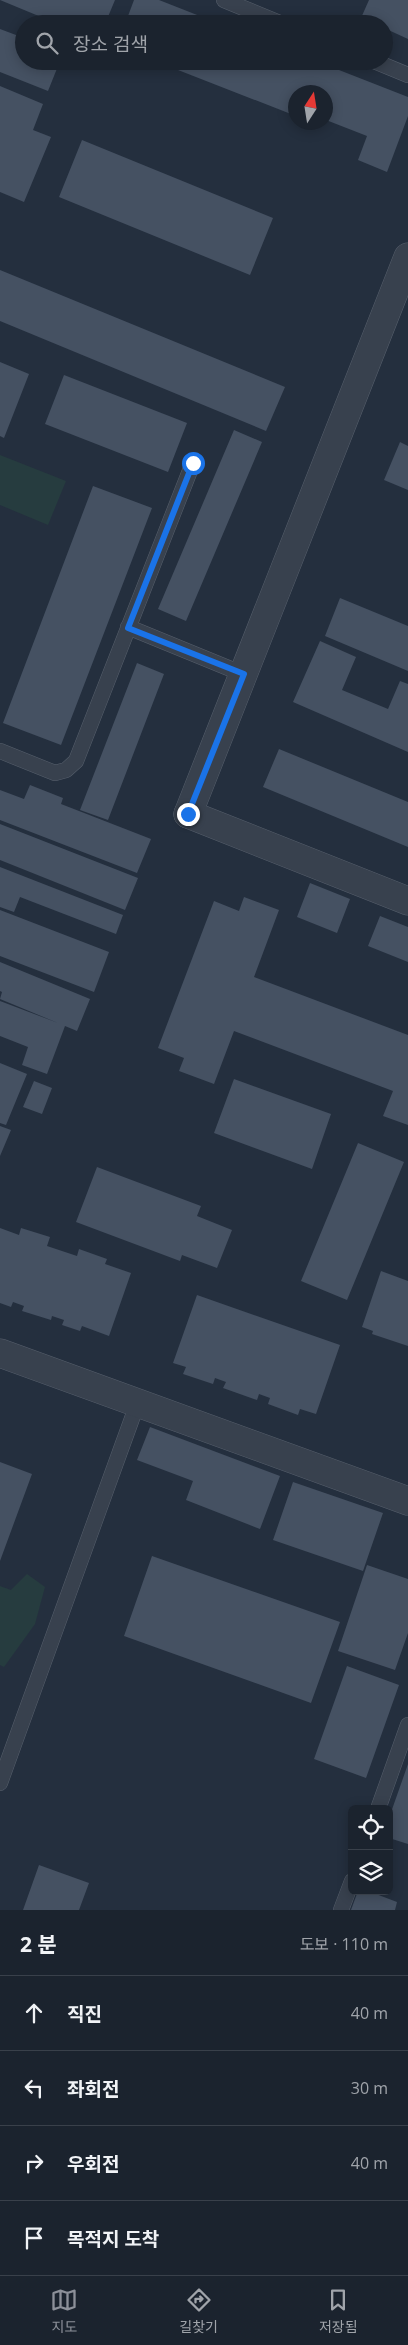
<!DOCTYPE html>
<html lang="ko">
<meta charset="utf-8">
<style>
:root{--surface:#1b232e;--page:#242b36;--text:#f1f3f6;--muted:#a0a4aa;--line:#39404a;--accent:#8c9099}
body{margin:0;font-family:"Open Sans","Noto Sans KR",sans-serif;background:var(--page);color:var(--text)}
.controls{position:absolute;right:15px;bottom:15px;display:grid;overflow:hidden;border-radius:8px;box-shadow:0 2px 12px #0003}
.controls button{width:45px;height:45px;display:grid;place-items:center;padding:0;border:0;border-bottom:1px solid var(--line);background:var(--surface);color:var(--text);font:25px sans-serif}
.compass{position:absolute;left:288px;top:85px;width:45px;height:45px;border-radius:50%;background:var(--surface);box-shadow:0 2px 12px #0003;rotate:12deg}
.stop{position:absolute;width:15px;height:15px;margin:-11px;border:4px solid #1a73e8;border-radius:50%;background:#fff}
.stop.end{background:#1a73e8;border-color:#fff;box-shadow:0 1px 5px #0008}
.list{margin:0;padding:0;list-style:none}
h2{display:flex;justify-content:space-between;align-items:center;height:65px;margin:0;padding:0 20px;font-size:21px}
h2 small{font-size:16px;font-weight:400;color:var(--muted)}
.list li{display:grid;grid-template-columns:32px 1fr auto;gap:15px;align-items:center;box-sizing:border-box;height:75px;padding:0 20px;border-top:1px solid var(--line)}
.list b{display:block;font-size:19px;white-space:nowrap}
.list em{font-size:16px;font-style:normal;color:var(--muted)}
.icon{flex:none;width:28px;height:28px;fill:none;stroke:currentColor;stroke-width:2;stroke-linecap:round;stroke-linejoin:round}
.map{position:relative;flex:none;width:408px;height:1910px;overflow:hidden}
.search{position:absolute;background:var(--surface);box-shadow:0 2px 12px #0003;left:15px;right:15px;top:15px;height:55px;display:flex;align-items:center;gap:12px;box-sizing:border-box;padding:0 18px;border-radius:28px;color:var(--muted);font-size:19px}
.sheet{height:365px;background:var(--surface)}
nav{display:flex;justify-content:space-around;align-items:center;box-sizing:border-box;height:70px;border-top:1px solid var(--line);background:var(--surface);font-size:14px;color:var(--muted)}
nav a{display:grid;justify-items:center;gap:2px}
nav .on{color:var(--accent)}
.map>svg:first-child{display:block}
.green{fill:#263c3f}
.building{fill:#455162}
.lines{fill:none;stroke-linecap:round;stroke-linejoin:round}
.service-casing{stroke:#565f6c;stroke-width:16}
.minor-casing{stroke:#565f6c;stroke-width:29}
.tertiary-casing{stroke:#565f6c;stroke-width:29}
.service{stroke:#38414e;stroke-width:15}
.minor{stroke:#38414e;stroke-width:28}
.tertiary{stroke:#38414e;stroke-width:28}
.route{stroke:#1a73e8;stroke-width:6}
</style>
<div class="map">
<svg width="408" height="1910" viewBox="0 0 408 1910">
<rect width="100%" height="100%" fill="#242f3e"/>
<path class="green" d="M0 455 66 481 48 525 0 505Z
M27 1574 45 1587 35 1624 4 1667 0 1665V1586L11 1590Z"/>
<path class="building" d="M0 0H115L105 24H58Z
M134 0H159L220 24H125Z
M369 0H408V39L384 28V24H374L361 18Z
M0 29 24 38V61H60L48 91 0 72Z
M155 61H316L408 97V116L387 172 358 160 367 136 326 120V92H296V116Z
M0 86 43 104 33 130 51 137 24 202 0 192Z
M82 140 273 218 250 275 59 197Z
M0 270 285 387 266 431 0 321Z
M0 362 29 374 4 438 0 436Z
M64 375 187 423 168 472 45 424Z
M234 430 262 442 186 621 158 609Z
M400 442 408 446V490L384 480Z
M93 486 152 508 61 745 3 723Z
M340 598 408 626V671L325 636Z
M320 641 356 657 342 690 388 709 400 681 408 684V752L293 702Z
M137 663 164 674 108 820 80 810Z
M279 749 408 802V847L263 787Z
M30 785 63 798 61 804 151 839 137 873 0 820V790L24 799Z
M0 824 138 878 125 910 0 860Z
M0 867 123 915 116 934 20 897 14 912 0 907Z
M310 883 350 899 337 933 297 917Z
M244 897 279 910 254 977 408 1035V1125L383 1116 393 1091 234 1031 214 1084 179 1071 184 1058 158 1048 214 901 239 911Z
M0 910 109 952 94 992 0 956Z
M380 916 408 927V962L368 946Z
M0 962 90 999 77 1031 65 1026 47 1074 22 1065 28 1047 0 1036V1001L58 1023 0 999 2 992 0 991Z
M0 1063 27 1074 6 1125 0 1123Z
M234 1079 331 1114 312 1169 214 1133Z
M34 1081 52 1088 42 1114 23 1107Z
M0 1126 11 1130 0 1156Z
M358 1143 404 1162 347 1300 301 1281Z
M97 1167 201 1206 197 1216 232 1230 217 1268 182 1255 180 1261 76 1222Z
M0 1228 19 1235 21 1228 50 1237 47 1246 77 1256 79 1249 107 1259 105 1264 131 1273 109 1336 82 1326 80 1331 62 1325 64 1320 52 1316 51 1320 22 1311 24 1306 13 1302 11 1307 0 1303Z
M381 1271 408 1281V1346L372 1334 373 1331 362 1327Z
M197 1295 340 1345 316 1414 300 1409 298 1415 268 1404 270 1398 259 1394 257 1400 223 1388 226 1382 215 1378 213 1384 183 1374 186 1367 173 1363Z
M150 1427 280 1476 260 1529 186 1500 193 1481 137 1460Z
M0 1462 32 1474 0 1561Z
M293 1482 383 1513 363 1571 273 1540Z
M152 1556 340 1622 311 1703 124 1636Z
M367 1565 408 1579V1633L395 1670 338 1651Z
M347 1666 399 1685 366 1778 314 1759Z
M408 1764V1844L389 1838V1818Z
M39 1865 89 1883 79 1910H23Z
M358 1891H368L397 1902 395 1910H351Z"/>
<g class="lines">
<defs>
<path id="service" d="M224 0 282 24
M374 61 408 75
M128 627 243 674
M0 751 55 773 66 770 76 761 193 463
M0 1783 138 1402
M378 1809 408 1725
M341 1910 352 1881"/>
<path id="minor" d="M188 814 408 901
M0 1353 408 1501"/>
<path id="tertiary" d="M188 814 408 257"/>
</defs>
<use href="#service" class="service-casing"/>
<use href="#minor" class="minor-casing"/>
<use href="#tertiary" class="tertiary-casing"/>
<use href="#service" class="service"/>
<use href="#minor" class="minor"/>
<use href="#tertiary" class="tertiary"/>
</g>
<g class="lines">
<path class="route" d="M188 814 244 674 128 628 193 463"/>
</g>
</svg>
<div class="controls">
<button><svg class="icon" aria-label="locate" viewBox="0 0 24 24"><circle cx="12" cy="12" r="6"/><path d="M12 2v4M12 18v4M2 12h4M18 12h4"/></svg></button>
<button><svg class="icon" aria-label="layers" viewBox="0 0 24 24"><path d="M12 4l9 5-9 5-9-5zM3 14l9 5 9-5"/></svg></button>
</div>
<svg class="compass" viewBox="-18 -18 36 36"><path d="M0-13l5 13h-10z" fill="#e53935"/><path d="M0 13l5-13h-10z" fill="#a0a4aa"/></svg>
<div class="stop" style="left:193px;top:463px"></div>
<div class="stop end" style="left:188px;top:814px"></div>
<div class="search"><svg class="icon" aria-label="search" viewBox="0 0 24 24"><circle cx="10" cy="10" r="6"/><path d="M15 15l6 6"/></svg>장소 검색</div>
</div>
<section class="sheet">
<h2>2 분<small>도보 · 110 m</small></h2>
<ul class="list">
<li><svg class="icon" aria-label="ahead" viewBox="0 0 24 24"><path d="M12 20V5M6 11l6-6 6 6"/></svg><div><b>직진</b></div><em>40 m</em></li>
<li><svg class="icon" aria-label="left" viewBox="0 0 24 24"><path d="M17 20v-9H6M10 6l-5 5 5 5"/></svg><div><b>좌회전</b></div><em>30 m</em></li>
<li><svg class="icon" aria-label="right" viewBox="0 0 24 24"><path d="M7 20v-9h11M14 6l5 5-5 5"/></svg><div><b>우회전</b></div><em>40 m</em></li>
<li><svg class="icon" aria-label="arrive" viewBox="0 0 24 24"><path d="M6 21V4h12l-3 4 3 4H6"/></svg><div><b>목적지 도착</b></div></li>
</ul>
</section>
<nav>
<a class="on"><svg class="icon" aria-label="map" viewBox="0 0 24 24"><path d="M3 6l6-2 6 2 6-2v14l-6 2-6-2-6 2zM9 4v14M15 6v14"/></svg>지도</a>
<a><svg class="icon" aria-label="directions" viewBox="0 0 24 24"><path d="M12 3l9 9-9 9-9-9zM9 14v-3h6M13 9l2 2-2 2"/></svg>길찾기</a>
<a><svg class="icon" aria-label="saved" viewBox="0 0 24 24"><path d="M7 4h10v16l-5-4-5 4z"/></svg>저장됨</a>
</nav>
